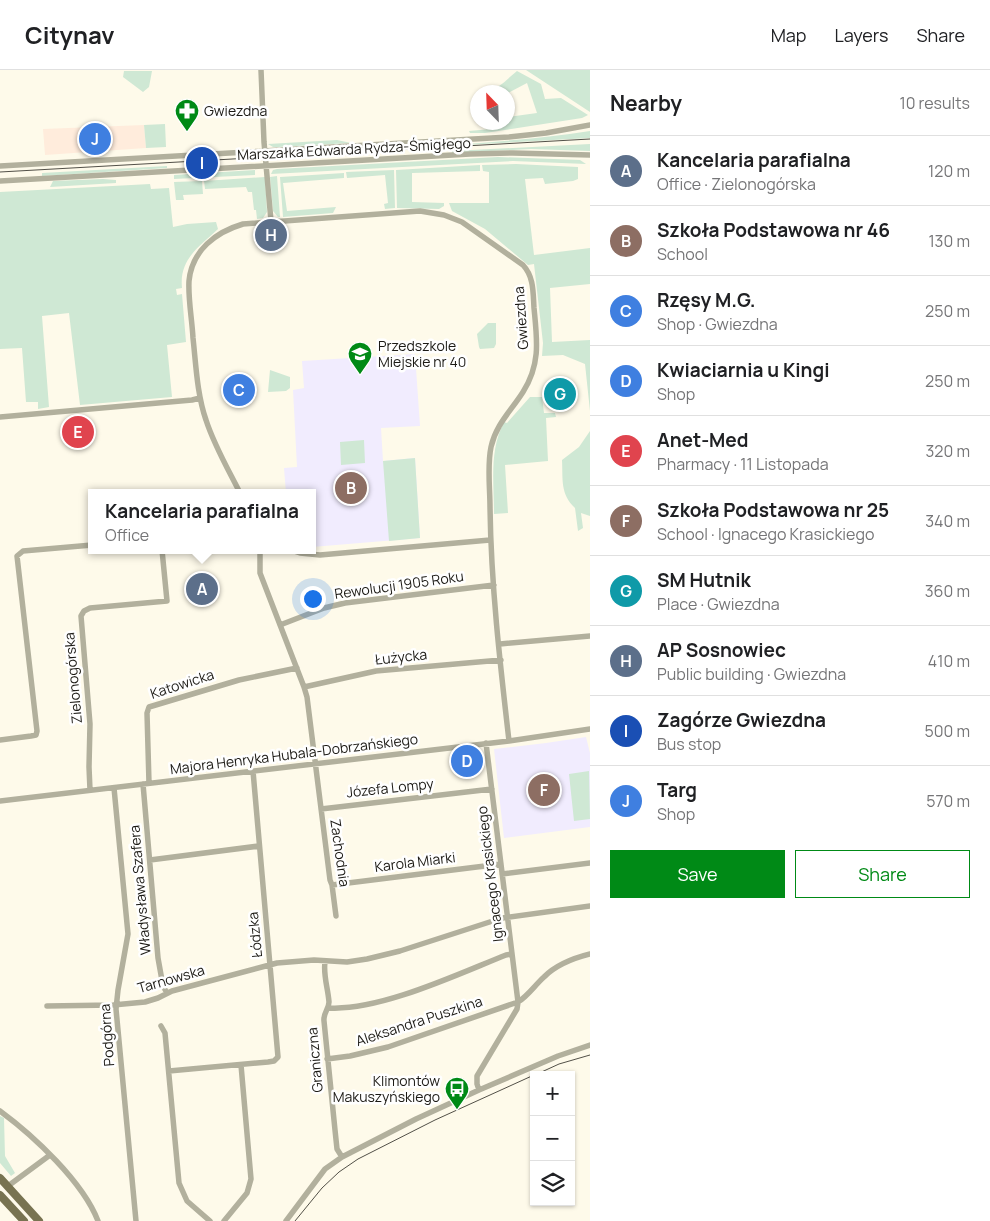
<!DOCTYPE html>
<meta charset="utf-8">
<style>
:root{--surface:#fff;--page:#f6f6f6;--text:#202124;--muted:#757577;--line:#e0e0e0;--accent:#008a16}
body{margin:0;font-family:Manrope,sans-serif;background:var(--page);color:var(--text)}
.controls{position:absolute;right:15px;bottom:15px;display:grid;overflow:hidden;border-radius:0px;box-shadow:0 1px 4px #0004}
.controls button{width:45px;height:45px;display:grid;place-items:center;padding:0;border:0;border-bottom:1px solid var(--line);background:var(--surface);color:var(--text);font:25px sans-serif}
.compass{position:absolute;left:470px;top:15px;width:45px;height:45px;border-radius:50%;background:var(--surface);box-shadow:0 1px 4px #0004;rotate:337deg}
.you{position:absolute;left:312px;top:528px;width:18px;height:18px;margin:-12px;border:4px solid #fff;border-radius:50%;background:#1a73e8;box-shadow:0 0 0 8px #1a73e833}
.badge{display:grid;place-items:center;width:32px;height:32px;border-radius:50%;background:var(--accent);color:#fff;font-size:16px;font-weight:700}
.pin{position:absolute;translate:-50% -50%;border:2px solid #fff;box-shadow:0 1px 5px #0006}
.popup{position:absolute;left:88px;top:419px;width:228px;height:65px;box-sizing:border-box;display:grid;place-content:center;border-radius:0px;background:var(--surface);filter:drop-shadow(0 1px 4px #0005);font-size:16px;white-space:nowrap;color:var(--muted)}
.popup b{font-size:19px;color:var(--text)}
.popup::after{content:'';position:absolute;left:50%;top:100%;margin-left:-10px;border:10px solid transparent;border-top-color:var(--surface)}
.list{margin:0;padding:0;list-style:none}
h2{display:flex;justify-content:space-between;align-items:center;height:65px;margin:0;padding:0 20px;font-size:21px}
h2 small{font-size:16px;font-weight:400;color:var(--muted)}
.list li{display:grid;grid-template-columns:32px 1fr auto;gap:15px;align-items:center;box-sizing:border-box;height:70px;padding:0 20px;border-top:1px solid var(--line)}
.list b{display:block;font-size:19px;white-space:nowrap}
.list p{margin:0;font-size:16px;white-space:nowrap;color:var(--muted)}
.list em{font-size:16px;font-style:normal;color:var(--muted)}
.actions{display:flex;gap:10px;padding:15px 20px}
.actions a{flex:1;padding:11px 0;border:1px solid var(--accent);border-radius:0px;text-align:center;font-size:18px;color:var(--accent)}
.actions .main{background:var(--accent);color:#fff}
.icon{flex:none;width:28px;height:28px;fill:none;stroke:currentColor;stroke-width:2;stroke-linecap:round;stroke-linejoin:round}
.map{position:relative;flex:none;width:590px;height:1151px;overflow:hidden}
header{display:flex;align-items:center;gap:30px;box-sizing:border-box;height:70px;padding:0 25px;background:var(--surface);border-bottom:1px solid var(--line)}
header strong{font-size:24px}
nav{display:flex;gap:28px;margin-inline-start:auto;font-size:18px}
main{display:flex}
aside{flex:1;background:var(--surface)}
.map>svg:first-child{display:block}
.commercial{fill:#ffecdc}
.education{fill:#f1ecfe}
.green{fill:#cfe8d4}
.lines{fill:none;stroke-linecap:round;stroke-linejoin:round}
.minor{stroke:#b2b09d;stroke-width:5.5}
.major{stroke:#787351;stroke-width:8}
.tram{stroke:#525048;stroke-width:1}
.labels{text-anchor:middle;stroke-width:5;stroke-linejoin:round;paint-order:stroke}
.poi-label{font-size:14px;fill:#1c1a15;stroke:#fff;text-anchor:start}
.street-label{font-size:14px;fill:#1c1a15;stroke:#fff}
</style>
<header>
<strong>Citynav</strong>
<nav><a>Map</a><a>Layers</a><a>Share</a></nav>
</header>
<main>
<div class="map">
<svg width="590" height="1151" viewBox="0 0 590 1151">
<rect width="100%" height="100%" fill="#fefaea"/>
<path class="commercial" d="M144 55 146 78 45 85 43 59Z"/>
<path class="education" d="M415 284 420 356 381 358 383 391 415 388 420 468 312 477V423H286L284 398 297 397 293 320 304 318 302 291Z
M586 667 590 683V757L504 768 494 679 546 673Z"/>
<path class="green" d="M526 0H590V42Z
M124 1H152L149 17 143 22 123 7Z
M517 1 541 14 545 29 561 28 588 45 582 48 485 63H470L469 61 502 58 501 53 508 52V47L537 43 527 13 508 23 481 22C502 18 502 13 517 1Z
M165 54 166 77 146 78 144 55Z
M590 61V68L268 86 271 84C378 77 485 77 590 61Z
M337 70 351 73 278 77H273L268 74Z
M590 74V81L531 79 452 83V81Z
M498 87 580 90 586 94 513 91 271 104 273 100 277 99Z
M516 94 578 97V109L573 111 545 114 543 108 525 109 534 185 590 178V214L550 218 552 272 590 270V341L585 294 563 285 542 286 543 273 534 194 528 195 485 159 452 141 449 133H489V102L483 101 482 95Z
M480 95V101L412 103V132L444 133V136L439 139 397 138 396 100Z
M167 96V98L42 106V103Z
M255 100V105L174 109V105Z
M394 100 395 138 385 139 384 134 388 133 385 105 347 108 346 102Z
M344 103V108L283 113 287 141 336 137 333 143 283 147 280 107Z
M277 106 280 147H278L273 141 270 107Z
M265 107 267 142 263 148 257 149 256 140H254L252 122H248L246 117 205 119 204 111Z
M103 109 116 110V113L50 117 53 111Z
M202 111 203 124 183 125 184 130H176L174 112Z
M150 114 151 119 169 118 173 157 187 154 216 152 218 159C199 177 179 189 182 218L176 219 177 225 182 224 186 272 167 275 172 327 80 335 69 243 42 246 49 337 38 339V332H26L22 278 0 279V122Z
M488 253H496V274L494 278 480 279 479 277 477 264Z
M270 300 290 307V318L286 321 268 322Z
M530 327H542L544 343H555L556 347 546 348 548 391 505 395 508 443 494 444C494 412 489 381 504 352L507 353Z
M590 361V446L581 443 583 458 578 461 575 438C560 424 563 409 562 390L579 377Z
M364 370 365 393 341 395 340 372Z
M415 388 420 468 389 471 383 391Z
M589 701 590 749 574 751 569 704Z
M0 1046 4 1048 5 1086 15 1103 11 1106 0 1093Z"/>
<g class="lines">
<path class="minor" d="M261 0 264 72 271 151
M0 96 509 67 546 63 590 55
M0 111 470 84 513 83 590 85
M0 347 192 330 200 328
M240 423C228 399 214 375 206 350 197 324 196 295 193 268 192 249 188 229 189 211 192 180 216 162 243 154L420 141 444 145 462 152 523 195C534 207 533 222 534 238 537 269 541 294 523 322 511 341 496 354 491 377 487 396 490 418 490 437 491 515 500 593 509 671
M260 480V503L304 617 307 627 330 810 332 815 336 846
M291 480 300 483 320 485 490 470
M280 555 324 538 345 533 494 515
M500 574 590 566
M304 617 376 601 501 590
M0 670 31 666 36 665 37 661 17 486 23 481 92 475
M149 713 147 643 149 637 239 610 297 598
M143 714 158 888 163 916 167 923
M114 718 128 864 118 920 116 939 136 1151
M90 720 89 697 90 654 81 546 84 541 90 538 167 531 162 480
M0 731 509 671 590 659
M321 739 492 719
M150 790 259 776
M502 804 590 793
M332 815 501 794
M325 892C323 905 328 918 329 932 329 939 323 943 324 951L335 1060 337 1079 342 1087
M47 936 113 935 145 932 158 928 172 921 277 893 314 890 347 892 367 889 400 881 502 848 590 836
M329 938C380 941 458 904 506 885L512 884
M161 956 165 963 179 1113 187 1131 210 1151
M327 989 350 986 388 977 518 932 486 673
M169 1001 268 992 274 991 278 987 253 701
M479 1020 477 1014V1006L517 939 518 932C528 926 535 915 544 907 556 895 574 888 590 884
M0 1041C34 1066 83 1112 98 1151
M8 1116 50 1085
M224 1151 247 1123 251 1109 241 995
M286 1151 325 1099 342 1087 416 1049 479 1020 558 986 590 975"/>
<path class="major" d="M0 1108 39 1151
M0 1125 24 1151"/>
<path class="tram" d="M0 102 590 69
M535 1005 559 994 590 985
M295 1151 322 1118 339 1102 358 1089 435 1050 534 1005"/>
</g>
<defs>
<symbol id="pharmacy-pin" viewBox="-11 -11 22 30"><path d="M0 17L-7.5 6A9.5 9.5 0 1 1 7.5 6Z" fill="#008a16" stroke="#fff"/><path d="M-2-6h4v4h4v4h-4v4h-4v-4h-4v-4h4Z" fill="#fff"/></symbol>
<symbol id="school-pin" viewBox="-11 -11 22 30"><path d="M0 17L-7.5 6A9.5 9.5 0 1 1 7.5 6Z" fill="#008a16" stroke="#fff"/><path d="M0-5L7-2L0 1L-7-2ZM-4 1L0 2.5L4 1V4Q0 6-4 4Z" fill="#fff"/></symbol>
<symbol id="bus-pin" viewBox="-11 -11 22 30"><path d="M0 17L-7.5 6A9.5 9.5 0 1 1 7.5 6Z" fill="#008a16" stroke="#fff"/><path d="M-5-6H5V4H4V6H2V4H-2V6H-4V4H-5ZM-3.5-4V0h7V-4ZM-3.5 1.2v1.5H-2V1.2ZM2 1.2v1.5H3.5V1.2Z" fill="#fff"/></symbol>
</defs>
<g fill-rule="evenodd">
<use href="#pharmacy-pin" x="173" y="27" width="28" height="38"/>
<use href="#school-pin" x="346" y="270" width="28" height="38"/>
<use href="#bus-pin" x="443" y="1005" width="28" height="38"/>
</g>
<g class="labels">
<g class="poi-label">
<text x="204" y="46">Gwiezdna</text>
<text x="378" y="281">Przedszkole<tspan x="378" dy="16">Miejskie nr 40</tspan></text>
<text x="440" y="1016" text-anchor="end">Klimontów<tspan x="440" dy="16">Makuszyńskiego</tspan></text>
</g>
<g class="street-label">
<text transform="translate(354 79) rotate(-3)" y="5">Marszałka Edwarda Rydza-Śmigłego</text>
<text transform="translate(521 248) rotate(-94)" y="5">Gwiezdna</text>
<text transform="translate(399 515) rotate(-8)" y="5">Rewolucji 1905 Roku</text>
<text transform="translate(401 587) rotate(-6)" y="5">Łużycka</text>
<text transform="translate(73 608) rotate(-95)" y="5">Zielonogórska</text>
<text transform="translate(182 614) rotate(-18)" y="5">Katowicka</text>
<text transform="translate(294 684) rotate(-7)" y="5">Majora Henryka Hubala-Dobrzańskiego</text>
<text transform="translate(390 718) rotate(-6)" y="5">Józefa Lompy</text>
<text transform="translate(340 783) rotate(82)" y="5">Zachodnia</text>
<text transform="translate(415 792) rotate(-7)" y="5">Karola Miarki</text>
<text transform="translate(490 804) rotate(-97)" y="5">Ignacego Krasickiego</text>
<text transform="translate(140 820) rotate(-95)" y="5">Władysława Szafera</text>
<text transform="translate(255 865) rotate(-96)" y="5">Łódzka</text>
<text transform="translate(171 909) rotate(-16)" y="5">Tarnowska</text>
<text transform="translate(419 951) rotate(-18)" y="5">Aleksandra Puszkina</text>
<text transform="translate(107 965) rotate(-94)" y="5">Podgórna</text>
<text transform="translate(315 990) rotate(-95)" y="5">Graniczna</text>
</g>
</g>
</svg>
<div class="controls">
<button>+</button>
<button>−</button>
<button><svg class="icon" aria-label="layers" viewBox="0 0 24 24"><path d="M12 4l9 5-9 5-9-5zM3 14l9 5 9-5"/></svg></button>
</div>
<svg class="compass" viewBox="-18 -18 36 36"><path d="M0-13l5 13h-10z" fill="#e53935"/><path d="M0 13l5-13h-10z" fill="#757577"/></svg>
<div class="you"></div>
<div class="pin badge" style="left:202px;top:519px;background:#5c6f8a">A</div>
<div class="popup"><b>Kancelaria parafialna</b>Office</div>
<div class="pin badge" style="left:351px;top:418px;background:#8d6e63">B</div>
<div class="pin badge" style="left:239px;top:320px;background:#3f7fe0">C</div>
<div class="pin badge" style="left:467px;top:691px;background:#3f7fe0">D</div>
<div class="pin badge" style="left:78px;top:362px;background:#e0444e">E</div>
<div class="pin badge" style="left:544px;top:720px;background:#8d6e63">F</div>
<div class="pin badge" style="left:560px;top:324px;background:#0f9aa8">G</div>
<div class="pin badge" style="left:271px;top:165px;background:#5c6f8a">H</div>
<div class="pin badge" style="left:202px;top:93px;background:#1a4fb4">I</div>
<div class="pin badge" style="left:95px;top:69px;background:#3f7fe0">J</div>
</div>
<aside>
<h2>Nearby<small>10 results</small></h2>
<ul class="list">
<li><span class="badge" style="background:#5c6f8a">A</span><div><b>Kancelaria parafialna</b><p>Office · Zielonogórska</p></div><em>120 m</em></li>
<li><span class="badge" style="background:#8d6e63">B</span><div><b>Szkoła Podstawowa nr 46</b><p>School</p></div><em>130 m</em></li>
<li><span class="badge" style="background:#3f7fe0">C</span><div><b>Rzęsy M.G.</b><p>Shop · Gwiezdna</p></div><em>250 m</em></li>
<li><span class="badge" style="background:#3f7fe0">D</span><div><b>Kwiaciarnia u Kingi</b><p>Shop</p></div><em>250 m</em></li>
<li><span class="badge" style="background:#e0444e">E</span><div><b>Anet-Med</b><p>Pharmacy · 11 Listopada</p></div><em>320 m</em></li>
<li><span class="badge" style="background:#8d6e63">F</span><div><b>Szkoła Podstawowa nr 25</b><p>School · Ignacego Krasickiego</p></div><em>340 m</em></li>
<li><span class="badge" style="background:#0f9aa8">G</span><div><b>SM Hutnik</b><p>Place · Gwiezdna</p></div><em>360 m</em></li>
<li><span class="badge" style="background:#5c6f8a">H</span><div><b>AP Sosnowiec</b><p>Public building · Gwiezdna</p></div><em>410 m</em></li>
<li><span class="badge" style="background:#1a4fb4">I</span><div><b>Zagórze Gwiezdna</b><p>Bus stop</p></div><em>500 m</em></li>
<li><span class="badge" style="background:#3f7fe0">J</span><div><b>Targ</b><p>Shop</p></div><em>570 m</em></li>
</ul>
<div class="actions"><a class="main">Save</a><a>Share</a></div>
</aside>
</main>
